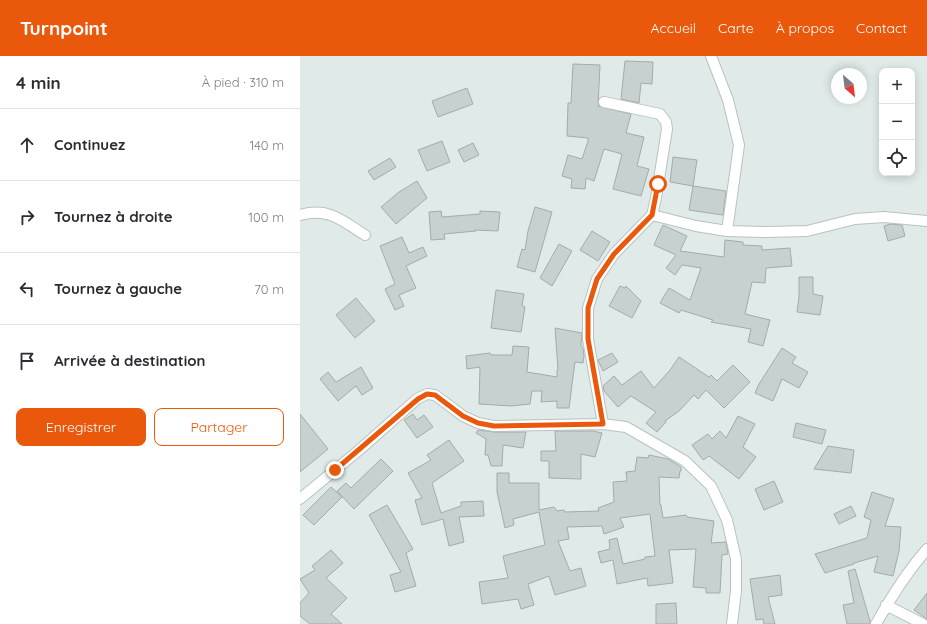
<!DOCTYPE html>
<html lang="fr">
<meta charset="utf-8">
<style>
:root{--surface:#fff;--page:#f7f7f7;--text:#2b2b33;--muted:#7c7c81;--line:#e1e1e2;--accent:#ea580c}
body{margin:0;font-family:Quicksand,sans-serif;background:var(--page);color:var(--text)}
.controls{position:absolute;right:12px;top:12px;display:grid;overflow:hidden;border-radius:8px;box-shadow:0 2px 10px #0003}
.controls button{width:36px;height:36px;display:grid;place-items:center;padding:0;border:0;border-bottom:1px solid var(--line);background:var(--surface);color:var(--text);font:20px sans-serif}
.compass{position:absolute;left:531px;top:12px;width:36px;height:36px;border-radius:50%;background:var(--surface);box-shadow:0 2px 10px #0003;rotate:152deg}
.stop{position:absolute;width:12px;height:12px;margin:-9px;border:3px solid #ea580c;border-radius:50%;background:#fff}
.stop.end{background:#ea580c;border-color:#fff;box-shadow:0 1px 4px #0008}
.list{margin:0;padding:0;list-style:none}
h2{display:flex;justify-content:space-between;align-items:center;height:52px;margin:0;padding:0 16px;font-size:17px}
h2 small{font-size:13px;font-weight:400;color:var(--muted)}
.list li{display:grid;grid-template-columns:26px 1fr auto;gap:12px;align-items:center;box-sizing:border-box;height:72px;padding:0 16px;border-top:1px solid var(--line)}
.list b{display:block;font-size:15px;white-space:nowrap}
.list em{font-size:13px;font-style:normal;color:var(--muted)}
.actions{display:flex;gap:8px;padding:12px 16px}
.actions a{flex:1;padding:9px 0;border:1px solid var(--accent);border-radius:8px;text-align:center;font-size:14px;color:var(--accent)}
.actions .main{background:var(--accent);color:#fff}
.icon{flex:none;width:22px;height:22px;fill:none;stroke:currentColor;stroke-width:2;stroke-linecap:round;stroke-linejoin:round}
.map{position:relative;flex:none;width:627px;height:568px;overflow:hidden}
header{display:flex;align-items:center;gap:24px;box-sizing:border-box;height:56px;padding:0 20px;background:var(--accent);color:#fff}
header strong{font-size:19px}
nav{display:flex;gap:22px;margin-inline-start:auto;font-size:14px}
main{display:flex}
aside{flex:1;background:var(--surface)}
.map>svg:first-child{display:block}
.building{fill:#c6d1d0;stroke:#a2acab}
.lines{fill:none;stroke-linecap:round;stroke-linejoin:round}
.street-casing{stroke:#b8c2c1;stroke-width:12}
.street{stroke:#fff;stroke-width:10}
.route{stroke:#ea580c;stroke-width:5}
</style>
<header>
<strong>Turnpoint</strong>
<nav><a>Accueil</a><a>Carte</a><a>À propos</a><a>Contact</a></nav>
</header>
<main>
<aside>
<h2>4 min<small>À pied · 310 m</small></h2>
<ul class="list">
<li><svg class="icon" aria-label="ahead" viewBox="0 0 24 24"><path d="M12 20V5M6 11l6-6 6 6"/></svg><div><b>Continuez</b></div><em>140 m</em></li>
<li><svg class="icon" aria-label="right" viewBox="0 0 24 24"><path d="M7 20v-9h11M14 6l5 5-5 5"/></svg><div><b>Tournez à droite</b></div><em>100 m</em></li>
<li><svg class="icon" aria-label="left" viewBox="0 0 24 24"><path d="M17 20v-9H6M10 6l-5 5 5 5"/></svg><div><b>Tournez à gauche</b></div><em>70 m</em></li>
<li><svg class="icon" aria-label="arrive" viewBox="0 0 24 24"><path d="M6 21V4h12l-3 4 3 4H6"/></svg><div><b>Arrivée à destination</b></div></li>
</ul>
<div class="actions"><a class="main">Enregistrer</a><a>Partager</a></div>
</aside>
<div class="map">
<svg width="627" height="568" viewBox="0 0 627 568">
<rect width="100%" height="100%" fill="#e0ebe9"/>
<path class="building" d="M325 5 353 6 352 28 341 27 339 47 321 43Z
M273 8 300 9 298 50 331 58 326 77 344 81 337 110 349 113 341 140 313 133 322 98 304 93 294 125 286 122 285 133 271 132 272 123 262 120 268 99 282 103 288 85V82L267 80 268 47H271Z
M167 32 173 48 138 61 132 45Z
M142 85 150 106 127 115 118 94Z
M173 87 179 99 164 106 158 94Z
M373 101 397 104 393 130 370 126Z
M90 102 96 111 74 124 68 115Z
M117 125 127 142 96 168 81 151 99 136Z
M393 130 426 135 423 159 389 154Z
M235 151 252 156 235 216 217 211 222 193 225 194 228 175Z
M141 155 142 161 180 158V155L200 156 198 175 175 174 176 175 144 178 145 183 131 184 129 156Z
M590 168 602 169 605 180 588 185 584 170Z
M363 169 387 180 380 195 424 201 425 184 443 186V189L462 190V194L490 192 492 210 466 212 465 227 452 226 445 258 470 264 463 290 448 286 451 273 411 266 413 264 381 254 379 257 360 247 369 232 390 244 401 212 382 209 375 219 366 212 376 199 354 189Z
M292 175 310 186 298 205 280 194Z
M102 181 109 197 123 191 127 200 106 210 116 232 99 239 104 250 95 254 85 233 95 228 80 190Z
M259 188 272 195 252 230 240 222Z
M499 221H513V238L523 240 520 259 497 256 499 241Z
M320 230 325 232 326 230 341 245 332 262 309 250Z
M196 234 224 238 222 250 225 251 221 276 191 272Z
M56 242 75 265 55 282 36 259Z
M255 272 282 277 281 290 283 292 284 300 283 307 275 306 269 352H257V345L241 346 242 335H232L230 348 211 350 179 348 180 311 167 313 166 300 190 297 191 299H212L213 290 229 291 227 316 257 321V314H258Z
M482 292 496 301 492 307 508 316 499 332 482 323 473 345 455 337 459 328Z
M312 297 318 306 303 315 298 304Z
M379 301 409 321 411 319 417 325 433 309 450 326 424 352 406 334 398 343 394 339 379 355 365 365 366 366 357 376 346 367 356 356 331 340 318 351 304 335 303 330 314 320 322 329 341 315 354 332 370 314Z
M61 311 73 332 62 339 56 330 38 345 20 323 28 316 36 326Z
M0 358 28 393 0 416Z
M113 358 117 364 124 359 133 371 117 382 104 364Z
M438 360 455 368 443 391 456 401 439 423 409 400 403 404 392 389 408 378 412 383 420 375 426 382Z
M496 367 526 374 522 388 493 381Z
M178 374 194 376H226L223 392 203 389 202 410H191L188 399H185L186 383 176 377Z
M255 375H293L302 377 295 401 281 398V423L249 422V405H241V395H256Z
M149 384 164 405 132 427 141 457 161 450V446L183 445 184 460 159 461 164 486 149 490 143 463 122 469 115 444 122 442 108 417 131 404 127 399Z
M528 390 554 394 551 417 514 413Z
M349 399 368 403 381 411V415H380L379 422 359 421 360 449H361L363 462 386 459 387 461 414 465 411 487 426 486 428 497V498L422 499 420 537H406V532L393 531 396 493 369 494 373 527 348 530 347 522 317 528 313 504 301 507 298 496 310 493 309 484 317 482 323 508 345 503V501L355 500 350 458 320 462 324 471 304 478 302 470 267 471 269 483 258 485 270 515 281 512 286 530 255 539 249 520 228 528 234 549 221 553 218 543 182 548 179 526 208 522 203 500 245 489 239 456 213 463 214 469 205 472 197 436V417H209V427H239V454L254 451 257 455 264 454 265 456 299 455 298 452 314 446 313 426 327 425 326 416 335 415 337 401 348 402Z
M81 403 93 415 54 453 37 435 46 427 51 432Z
M474 425 483 446 464 454 455 433Z
M31 431 42 441 14 469 3 459Z
M572 436 594 443 585 470 601 471 599 495 593 520 574 516 578 500 554 507V508L525 517 515 498 567 482 571 464 564 461Z
M87 449 113 493 106 497 116 530 95 536 90 519 101 516 69 459Z
M551 450 556 460 539 468 534 458Z
M31 494 43 507 26 522 47 542 31 558 42 568H10L0 560V547L9 537 0 523 15 514 12 510Z
M555 513 570 565V568H547L543 549 554 547 548 515Z
M480 519 482 539 468 541 475 568H464L463 563 456 564 450 523Z
M627 537V563L614 554Z
M376 547 377 568H356V548Z"/>
<g class="lines">
<defs>
<path id="street" d="M411 0 428 44 439 89 427 175
M0 159C29 151 41 164 65 179
M352 159 396 170 427 175 466 176 507 175 555 163 584 161 627 165
M303 368 288 283V252L297 223 314 198 352 159 356 142 367 73 366 66 360 58 304 46
M0 443 58 395 117 343 127 338 135 339 163 360 178 367 194 370 303 368 326 371 385 405 411 430 427 464 436 503V535L432 568
M586 549 623 568
M576 568C591 541 607 516 627 493"/>
</defs>
<use href="#street" class="street-casing"/>
<use href="#street" class="street"/>
</g>
<g class="lines">
<path class="route" d="M35 414 118 343 127 338 135 339 163 360 178 367 194 370 303 368 288 283V252L297 223 314 198 352 159 358 128"/>
</g>
</svg>
<div class="controls">
<button>+</button>
<button>−</button>
<button><svg class="icon" aria-label="locate" viewBox="0 0 24 24"><circle cx="12" cy="12" r="6"/><path d="M12 2v4M12 18v4M2 12h4M18 12h4"/></svg></button>
</div>
<svg class="compass" viewBox="-18 -18 36 36"><path d="M0-13l5 13h-10z" fill="#e53935"/><path d="M0 13l5-13h-10z" fill="#7c7c81"/></svg>
<div class="stop" style="left:358px;top:128px"></div>
<div class="stop end" style="left:35px;top:414px"></div>
</div>
</main>
